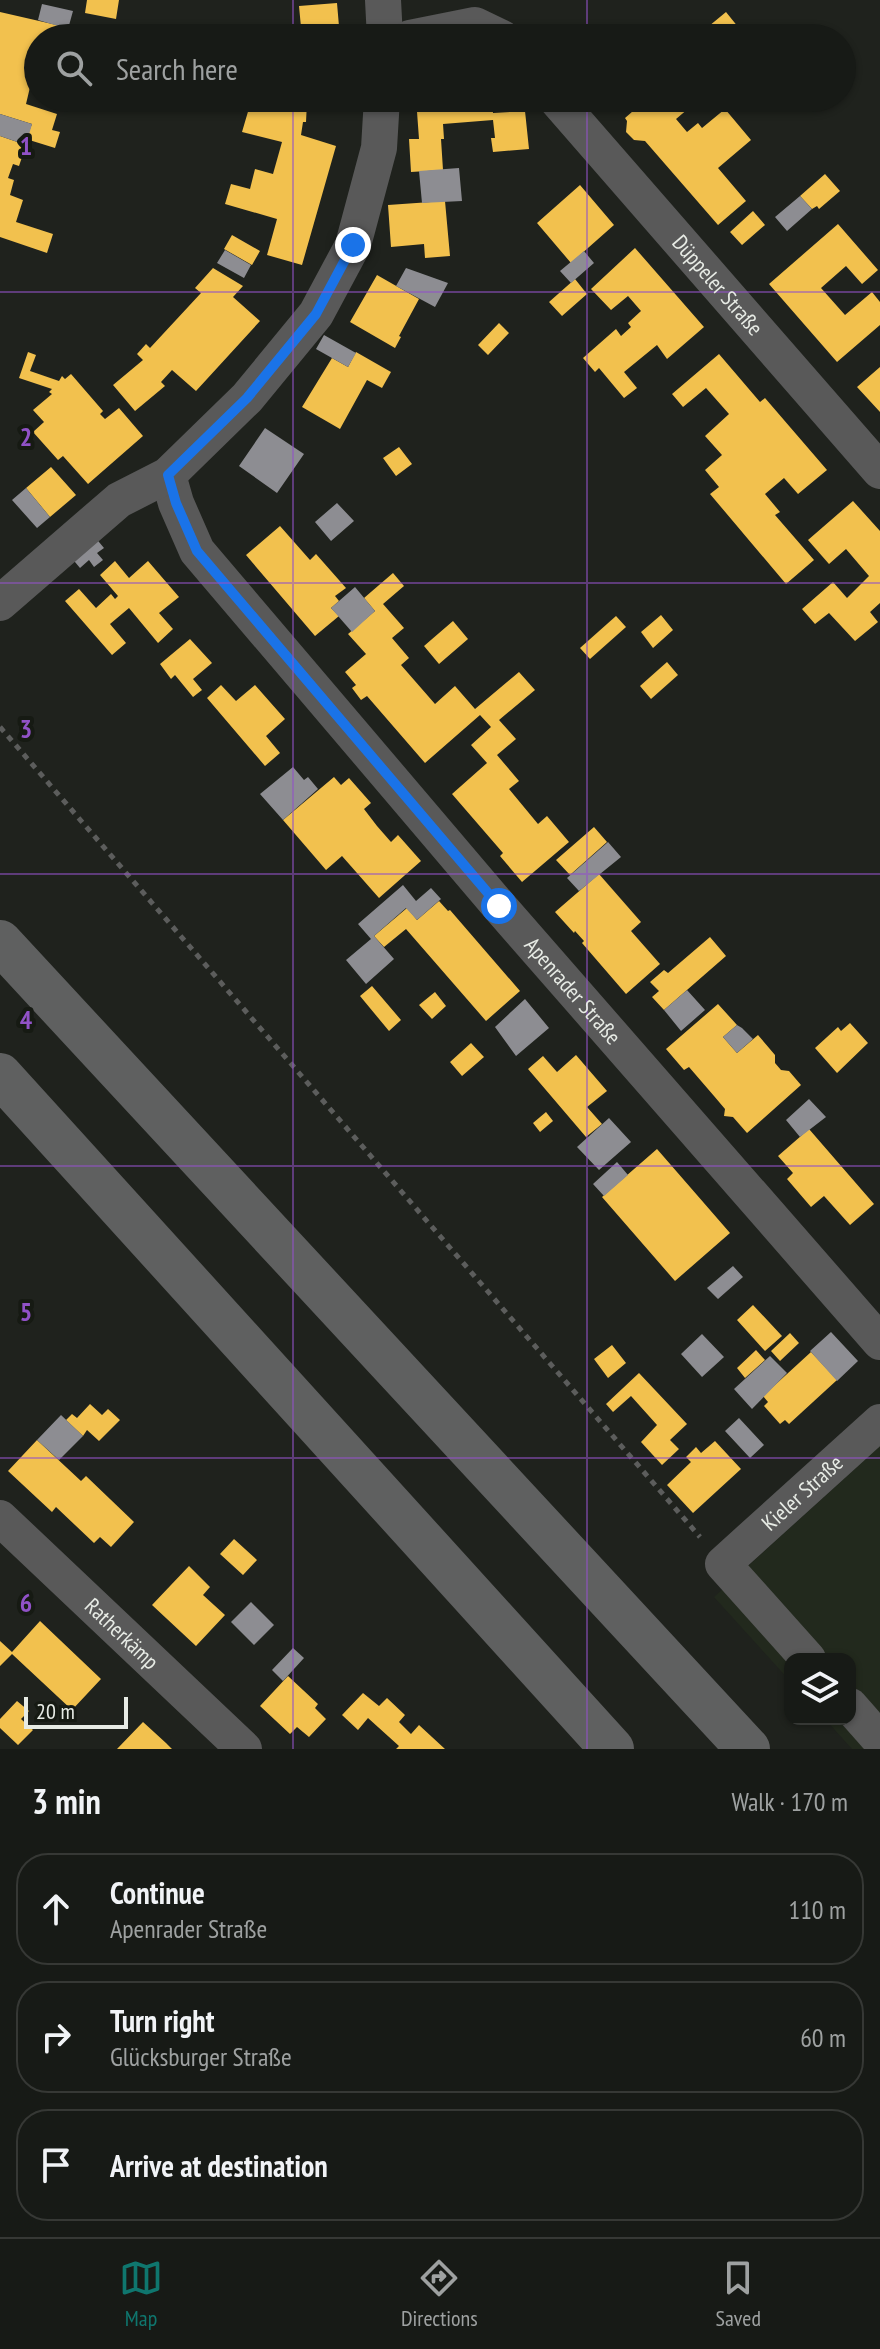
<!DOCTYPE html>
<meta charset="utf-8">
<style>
:root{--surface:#171a16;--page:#242723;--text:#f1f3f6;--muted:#9ea1a1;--line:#363835;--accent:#0f766e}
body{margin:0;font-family:"PT Sans Narrow",sans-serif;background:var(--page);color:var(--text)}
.controls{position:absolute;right:24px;bottom:24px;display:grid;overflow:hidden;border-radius:16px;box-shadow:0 2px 6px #0004}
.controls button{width:72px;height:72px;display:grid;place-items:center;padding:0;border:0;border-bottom:2px solid var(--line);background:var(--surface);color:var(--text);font:40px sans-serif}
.scale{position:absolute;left:24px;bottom:20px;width:104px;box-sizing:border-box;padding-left:8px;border:4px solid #e7ebe5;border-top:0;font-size:22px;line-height:28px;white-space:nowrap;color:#e7ebe5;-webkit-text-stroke:6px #161a13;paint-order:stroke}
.stop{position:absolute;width:24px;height:24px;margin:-18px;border:6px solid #1a73e8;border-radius:50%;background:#fff}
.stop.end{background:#1a73e8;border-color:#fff;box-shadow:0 2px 8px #0008}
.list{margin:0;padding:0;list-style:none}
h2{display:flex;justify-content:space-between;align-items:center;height:104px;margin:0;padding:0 32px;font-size:34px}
h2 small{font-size:26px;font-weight:400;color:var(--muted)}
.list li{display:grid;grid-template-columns:52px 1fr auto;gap:24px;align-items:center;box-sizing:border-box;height:112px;margin:0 16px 16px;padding:0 16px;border:2px solid var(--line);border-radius:32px}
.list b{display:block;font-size:30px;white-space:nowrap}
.list p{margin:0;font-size:26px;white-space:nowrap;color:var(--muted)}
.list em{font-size:26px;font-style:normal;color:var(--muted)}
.icon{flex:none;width:44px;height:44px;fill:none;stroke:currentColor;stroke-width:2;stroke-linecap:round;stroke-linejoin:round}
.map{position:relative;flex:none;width:880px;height:1749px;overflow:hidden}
.search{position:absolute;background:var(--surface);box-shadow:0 2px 6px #0004;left:24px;right:24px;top:24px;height:88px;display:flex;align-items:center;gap:20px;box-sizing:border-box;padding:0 28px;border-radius:44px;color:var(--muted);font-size:30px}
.sheet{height:488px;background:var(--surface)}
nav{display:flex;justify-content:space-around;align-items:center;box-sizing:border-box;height:112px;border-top:2px solid var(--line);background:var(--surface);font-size:22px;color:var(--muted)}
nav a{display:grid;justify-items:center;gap:4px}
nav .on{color:var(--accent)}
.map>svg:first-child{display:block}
.built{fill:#22291d}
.homes{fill:#f2c14e}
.industry{fill:#8d8d92}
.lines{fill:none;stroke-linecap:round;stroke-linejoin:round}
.path{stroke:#5c5d5c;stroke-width:5;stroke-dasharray:6 6;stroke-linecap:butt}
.minor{stroke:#595959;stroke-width:36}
.highway{stroke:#5f6060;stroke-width:44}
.route{stroke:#1a73e8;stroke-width:10}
.grid{fill:none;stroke:#9152c7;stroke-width:2;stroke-opacity:0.55}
.labels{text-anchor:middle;stroke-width:8;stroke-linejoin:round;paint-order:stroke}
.street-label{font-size:22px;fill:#e7ebe5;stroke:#161a13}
.grid-label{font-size:26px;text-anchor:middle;font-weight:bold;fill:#9152c7;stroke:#161a13;stroke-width:8;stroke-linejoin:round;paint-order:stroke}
</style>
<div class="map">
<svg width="880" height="1749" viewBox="0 0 880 1749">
<rect width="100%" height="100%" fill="#1f221d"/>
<path class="built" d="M880 1446V1749H852L825 1719H850V1659H790V1681L714 1597Z"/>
<path class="homes" d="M87 0H119L116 19 85 13Z
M337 3 340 38H302L299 6Z
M0 12 61 26 59 38H38V62H36L26 104 57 114 52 130 60 132 55 148 26 139 32 124 0 114Z
M726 12 747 38H709L703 31Z
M252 98H283L307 102 306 122H303L301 135 336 146 302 265 267 255 277 219 225 204 231 184 250 189 255 169 273 174 282 142 242 132Z
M416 98H492L493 113 525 111 529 149 493 152 491 138H495L493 120 443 124 444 139H441L443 170 411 172 409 139H419Z
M648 98H701L676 119 687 132 698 123 702 128 725 109 751 140 718 168 746 201 718 225 645 141 634 140 626 132 627 121 625 118Z
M0 136 26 145 19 166 13 164 8 178 14 180 10 195 23 200 16 222 53 234 47 253 0 237Z
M825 174 840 191 819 209 817 206 812 209 800 196Z
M580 185 614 225 571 263 537 223Z
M445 201 450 256 425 258 424 244 391 247 388 205Z
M753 211 765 225 742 245 730 232Z
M838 224 878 270 862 284 846 266 821 288 845 315 872 292 880 302V325L837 362 769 284Z
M232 235 260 251 252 265 224 249Z
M635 248 704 327 667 359 657 345 624 372 637 388 624 398 599 368 595 372 583 358 616 329 621 336 631 327 628 323 641 311 628 296 611 310 591 289Z
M213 268 243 286 233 297 260 321 196 391 172 370 161 382 165 386 135 411 113 385 143 360 137 354 146 344 150 348 201 293 195 288Z
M377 275 419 299 399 336 401 337 395 348 350 322Z
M575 279 587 294 562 316 549 302Z
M499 323 509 333 488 355 478 345Z
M28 352 36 355 30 371 59 381 62 376 65 379 71 374 103 411 100 414 105 419 119 408 143 436 88 484 63 456 58 460 33 432 44 422 33 410 52 394 49 392 52 389 19 378Z
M356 352 391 372 382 388 367 380 340 429 302 407 332 358 348 367Z
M719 354 760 402 765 398 827 470 798 494 784 478 765 494 780 512 775 515 814 560 786 584 710 494 719 487 705 470 722 455 705 436 729 414 706 388 683 407 672 394Z
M880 367V412L857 387Z
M399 447 412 464 396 476 383 458Z
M51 467 76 495 50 517 26 488Z
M853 501 880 531V603L870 612 878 622 855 641 829 613 815 624 802 609 833 582 847 598 869 576 846 549 829 564 808 540Z
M280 526 310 560 316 554 346 588 335 596 339 601 331 608 339 616 315 636 246 555Z
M115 561 129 578 148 561 179 597 159 613 173 629 158 643 129 608 110 624 126 643 112 655 65 601 79 589 96 608 111 594 115 599 118 596 100 575Z
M393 573 404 586 383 604 404 628 392 638 409 658 401 665 435 704 455 686 475 709 519 672 535 690 499 720 516 739 497 755 519 781 509 789 538 824 547 816 569 842 522 882 500 856 503 853 452 794 487 763 471 745 491 727 480 715 425 763 367 696 361 700 352 688 356 685 345 672 366 654 348 634 375 611 364 598Z
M661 615 673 630 653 648 641 632Z
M616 616 626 627 590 659 580 648Z
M453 621 468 639 439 664 424 646Z
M190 639 212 663 193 679 202 690 193 697 175 675 171 679 160 664Z
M667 662 678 675 651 699 640 686Z
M221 685 236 701 255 685 285 719 266 736 280 753 265 766 207 698Z
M334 777 341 785 349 778 371 803 364 809 377 826 391 842 398 835 421 861 379 898 342 856 326 870 283 820Z
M594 827 607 842 570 875 556 860Z
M599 874 641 922 631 931 660 964 626 994 582 943 584 941 575 931 574 933 555 912Z
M439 901 448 911 450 910 520 991 486 1021 406 929 384 947 374 936 407 908 417 920Z
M710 937 726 956 664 1010 652 997 659 991 650 982 664 970 668 973Z
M372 986 401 1020 389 1031 360 996Z
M435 992 446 1006 432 1019 419 1005Z
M718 1004 737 1025 723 1037 737 1053 758 1035 775 1055V1063L781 1070 789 1071 801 1085 747 1133 733 1117 724 1116 725 1109 714 1096 689 1067 684 1070 666 1049Z
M850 1023 868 1043 837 1073 815 1048 838 1027 841 1031Z
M471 1043 484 1057 462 1076 450 1062Z
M576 1055 607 1091 587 1107 602 1124 586 1137 528 1069 543 1056 557 1072Z
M546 1112 553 1121 540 1132 533 1123Z
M809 1129 874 1204 850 1225 824 1196 811 1207 787 1179 793 1173 778 1156Z
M657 1149 730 1233 675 1281 602 1197Z
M753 1305 782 1336 765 1351 737 1320Z
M790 1333 799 1343 780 1361 771 1351Z
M612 1345 626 1363 608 1378 594 1359Z
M756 1350 765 1360 745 1378 737 1368Z
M811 1352 837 1380 789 1424 785 1420 780 1424 764 1406 768 1402 763 1396Z
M639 1373 687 1424 670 1440 679 1449 662 1465 641 1442 657 1425 631 1396 613 1412 606 1404Z
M90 1404 102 1415 108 1409 120 1420 99 1441 87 1430 83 1436 66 1420 72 1414 77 1418Z
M37 1440 81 1481 86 1476 134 1522 111 1547 100 1537 94 1543 56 1507 52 1512 8 1471Z
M715 1441 741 1469 693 1513 667 1485 691 1462 686 1457 696 1447 701 1453Z
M234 1539 257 1560 243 1575 220 1554Z
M189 1566 210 1587 203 1595 225 1615 196 1646 152 1605Z
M40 1621 101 1679 72 1710 12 1654 0 1666V1641L12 1652Z
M288 1676 318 1704 315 1708 326 1719 309 1737 297 1727 290 1734 260 1706Z
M363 1693 379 1706 387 1698 405 1715 399 1722 411 1734 419 1725 445 1749H396L399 1746 368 1718 358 1730 342 1715Z
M17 1701 29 1711 21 1719 33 1730 18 1745 0 1728V1719Z
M143 1722 166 1743 172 1749H117Z"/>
<path class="industry" d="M42 4 73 11 68 29 38 20Z
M0 114 32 124 26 145 0 136Z
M459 168 462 201 422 203 419 171Z
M800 196 812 209 787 231 775 217Z
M225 250 251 265 244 278 217 263Z
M584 251 594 263 571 283 560 271Z
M406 268 448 283 435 307 396 286Z
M324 335 356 353 348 367 316 349Z
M265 428 304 454 277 493 239 466Z
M26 488 50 517 37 528 12 500Z
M337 503 354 521 331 541 315 522Z
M94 536 104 548 97 553 103 560 94 567 89 560 80 568 70 556Z
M355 587 375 611 352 632 331 608Z
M293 767 304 780 308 777 318 789 283 820 260 794Z
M608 842 621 857 579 891 567 878Z
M403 885 416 901 431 888 441 899 417 920 406 908 374 936 394 959 366 984 346 960 371 939 358 924Z
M687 990 705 1010 681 1031 664 1010Z
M525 999 549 1028 516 1056 495 1027Z
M737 1025 742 1028 753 1039 737 1053 723 1037Z
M809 1099 826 1117 800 1137 786 1120Z
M609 1118 631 1142 599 1170 577 1147Z
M617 1162 628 1175 604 1196 593 1184Z
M733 1266 743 1277 718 1299 707 1288Z
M831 1332 858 1361 837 1381 810 1351Z
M702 1334 724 1357 702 1377 681 1354Z
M770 1356 787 1373 752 1409 734 1389Z
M61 1415 83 1436 59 1460 37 1440Z
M739 1418 764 1445 750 1458 725 1431Z
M251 1602 274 1625 254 1645 231 1622Z
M293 1648 304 1658 283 1681 272 1670Z"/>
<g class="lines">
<path class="path" d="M0 727 700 1537"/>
<g class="minor">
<path d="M383 0 385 38"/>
<path d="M410 38 475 25 502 38"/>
<path id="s1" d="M555 98 880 471"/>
<path id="s2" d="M168 475 176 503 197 551 499 906 880 1342"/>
<path d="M0 603 119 500 168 475 247 398 316 314 353 245 379 148 382 98"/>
<path id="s3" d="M0 1518 244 1749"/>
<path id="s4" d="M808 1659 723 1564 880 1422"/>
<path d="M850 1706 880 1740"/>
</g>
<path class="highway" d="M0 942 748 1749
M0 1075 612 1749"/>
</g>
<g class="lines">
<path class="route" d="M353 245 316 314 247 398 168 475 176 503 197 551 499 906"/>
</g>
<path class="grid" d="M293 0V38M587 0V38M293 98V1749M587 98V1749M0 292H880M0 583H880M0 874H880M0 1166H880M0 1458H880"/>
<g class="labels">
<g class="street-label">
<text dy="8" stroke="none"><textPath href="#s1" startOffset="248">Düppeler Straße</textPath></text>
<text dy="8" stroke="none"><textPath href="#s2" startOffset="660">Apenrader Straße</textPath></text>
<text dy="8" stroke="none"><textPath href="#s4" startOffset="234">Kieler Straße</textPath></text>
<text dy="8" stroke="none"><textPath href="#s3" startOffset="168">Ratherkämp</textPath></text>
</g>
</g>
<g class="grid-label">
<text x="26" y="155">1</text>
<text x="26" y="446">2</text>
<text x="26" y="738">3</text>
<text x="26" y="1029">4</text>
<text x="26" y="1321">5</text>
<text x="26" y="1612">6</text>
</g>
</svg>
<div class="controls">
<button><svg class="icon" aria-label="layers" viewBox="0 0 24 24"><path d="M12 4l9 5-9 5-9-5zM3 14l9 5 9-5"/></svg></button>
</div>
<div class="scale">20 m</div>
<div class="stop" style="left:499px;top:906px"></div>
<div class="stop end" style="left:353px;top:245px"></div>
<div class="search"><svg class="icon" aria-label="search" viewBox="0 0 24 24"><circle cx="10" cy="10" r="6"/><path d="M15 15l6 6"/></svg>Search here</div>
</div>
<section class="sheet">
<h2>3 min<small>Walk · 170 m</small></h2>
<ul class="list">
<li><svg class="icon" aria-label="ahead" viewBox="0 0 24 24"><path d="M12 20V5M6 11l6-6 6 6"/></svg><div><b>Continue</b><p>Apenrader Straße</p></div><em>110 m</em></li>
<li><svg class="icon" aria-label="right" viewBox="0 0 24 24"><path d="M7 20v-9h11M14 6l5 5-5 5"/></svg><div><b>Turn right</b><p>Glücksburger Straße</p></div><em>60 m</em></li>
<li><svg class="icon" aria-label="arrive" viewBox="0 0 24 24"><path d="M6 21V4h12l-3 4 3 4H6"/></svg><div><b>Arrive at destination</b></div></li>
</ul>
</section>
<nav>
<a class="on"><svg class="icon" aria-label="map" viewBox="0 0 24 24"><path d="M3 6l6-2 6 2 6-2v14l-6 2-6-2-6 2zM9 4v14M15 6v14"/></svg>Map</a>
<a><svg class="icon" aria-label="directions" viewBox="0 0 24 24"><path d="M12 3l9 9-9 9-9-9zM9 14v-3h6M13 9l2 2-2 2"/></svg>Directions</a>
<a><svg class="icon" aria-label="saved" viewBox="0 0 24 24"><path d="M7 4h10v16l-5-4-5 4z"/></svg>Saved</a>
</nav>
